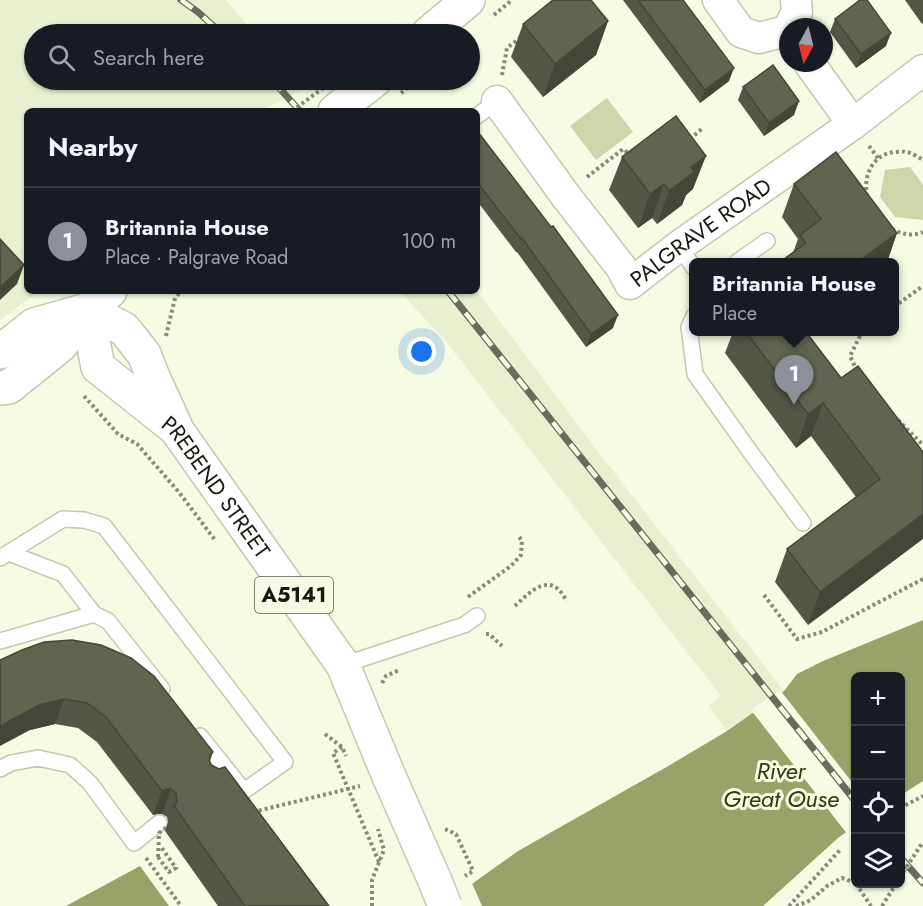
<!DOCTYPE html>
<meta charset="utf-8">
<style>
:root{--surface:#171b24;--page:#242831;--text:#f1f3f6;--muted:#9ea1a6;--line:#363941;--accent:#8c9099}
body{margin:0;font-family:Jost,sans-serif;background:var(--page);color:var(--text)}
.controls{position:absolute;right:18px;bottom:18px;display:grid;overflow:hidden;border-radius:9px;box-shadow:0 2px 4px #0004}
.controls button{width:54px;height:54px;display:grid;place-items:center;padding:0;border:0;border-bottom:2px solid var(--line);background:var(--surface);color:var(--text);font:30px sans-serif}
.compass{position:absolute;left:779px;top:18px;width:54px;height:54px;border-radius:50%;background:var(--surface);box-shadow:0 2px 4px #0004;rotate:187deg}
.you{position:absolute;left:422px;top:352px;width:21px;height:21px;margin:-15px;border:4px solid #fff;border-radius:50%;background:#1a73e8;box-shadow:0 0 0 9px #1a73e833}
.badge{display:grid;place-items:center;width:39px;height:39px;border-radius:50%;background:var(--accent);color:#fff;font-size:20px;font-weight:700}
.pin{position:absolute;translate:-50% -50px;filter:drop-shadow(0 2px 3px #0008)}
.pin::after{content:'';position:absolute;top:32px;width:21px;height:18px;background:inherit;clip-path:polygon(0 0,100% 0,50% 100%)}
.popup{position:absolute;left:689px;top:258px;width:210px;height:78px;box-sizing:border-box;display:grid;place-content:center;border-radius:9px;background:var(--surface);filter:drop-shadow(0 2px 4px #0005);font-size:20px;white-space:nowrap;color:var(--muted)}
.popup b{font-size:22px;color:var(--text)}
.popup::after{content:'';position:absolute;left:50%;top:100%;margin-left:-12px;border:12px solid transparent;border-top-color:var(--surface)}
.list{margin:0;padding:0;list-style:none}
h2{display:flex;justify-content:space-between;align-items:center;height:78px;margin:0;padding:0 24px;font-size:26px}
h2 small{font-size:20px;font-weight:400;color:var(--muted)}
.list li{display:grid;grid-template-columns:39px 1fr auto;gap:18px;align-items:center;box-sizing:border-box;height:108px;padding:0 24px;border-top:2px solid var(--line)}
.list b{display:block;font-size:22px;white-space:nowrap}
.list p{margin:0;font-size:20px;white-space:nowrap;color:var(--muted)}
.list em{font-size:20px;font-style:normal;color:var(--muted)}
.icon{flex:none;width:33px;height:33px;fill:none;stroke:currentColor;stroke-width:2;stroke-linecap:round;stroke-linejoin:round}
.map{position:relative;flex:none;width:923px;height:906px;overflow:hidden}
.search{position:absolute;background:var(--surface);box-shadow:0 2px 4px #0004;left:24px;top:24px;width:456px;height:66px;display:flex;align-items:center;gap:15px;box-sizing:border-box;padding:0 21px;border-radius:33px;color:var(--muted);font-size:22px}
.panel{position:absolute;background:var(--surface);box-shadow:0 2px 4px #0004;left:24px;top:108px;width:456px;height:186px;border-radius:9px}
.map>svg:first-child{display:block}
.built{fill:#e9f0d0}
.green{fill:#cdd6a9}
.water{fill:#98a369}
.pier{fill:#f6fce3}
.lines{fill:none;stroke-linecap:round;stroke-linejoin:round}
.service-casing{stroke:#c3c8b0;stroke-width:18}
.minor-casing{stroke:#c3c8b0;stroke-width:33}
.primary-casing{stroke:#c3c8b0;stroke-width:36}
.path{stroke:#868a79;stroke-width:4;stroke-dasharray:3 3;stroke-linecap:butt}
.service{stroke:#fff;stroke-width:15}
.minor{stroke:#fff;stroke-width:30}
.primary{stroke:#fff;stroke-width:33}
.rail-casing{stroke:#696c5d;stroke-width:7}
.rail{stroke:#f6fce3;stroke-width:4.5;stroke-dasharray:14;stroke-linecap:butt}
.primary-bridge-casing{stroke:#c3c8b0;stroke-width:36;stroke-linecap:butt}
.path-bridge{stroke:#868a79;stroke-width:4;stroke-dasharray:3 3;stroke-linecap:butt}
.primary-bridge{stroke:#fff;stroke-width:33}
.wall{fill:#535745}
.shaded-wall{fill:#444738}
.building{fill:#616550;stroke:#444738;stroke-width:1.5}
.labels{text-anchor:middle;stroke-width:6;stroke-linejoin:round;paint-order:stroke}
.shield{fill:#f6fce3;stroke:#5b5e50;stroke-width:1.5}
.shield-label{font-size:21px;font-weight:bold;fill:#181a11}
.street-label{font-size:22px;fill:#181a11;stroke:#f6fce3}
.water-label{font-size:24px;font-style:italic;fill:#33390c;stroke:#f6fce3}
</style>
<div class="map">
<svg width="923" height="906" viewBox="0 0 923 906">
<rect width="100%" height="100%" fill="#f6fce3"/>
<path class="built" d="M0 0H226L255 34H34V80H292L301 90 261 111H27V291H39L0 320Z
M399 291H477L603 458 784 691 727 731 709 706 721 696 444 339Z"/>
<path class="green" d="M607 98 633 132 596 160 570 126Z
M910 167 923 185V220L895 217 880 197 885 170Z"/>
<path class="water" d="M923 620V781L901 795 900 676H856L855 826 838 838 763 906H441L518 851 670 765 727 731 784 691 797 674 823 661Z
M140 866 169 906H66Z"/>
<path class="pier" d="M780 690 855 786 856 830 848 835 751 710Z
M471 881 482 906H438L440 904Z"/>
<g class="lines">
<defs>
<path id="service" d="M477 116 497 101
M679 246 694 268
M737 262 767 241
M694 316 689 327 695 374 751 453 803 523
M9 553 63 574 94 614
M0 558 63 519 84 520 104 526 285 762 244 791 200 736
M0 641 94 614 108 621 162 689
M343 665 464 625 477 616
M0 769 11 763 38 758 70 765 90 783 134 843 159 823"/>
<g id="minor">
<path d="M718 0 741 32 759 38 786 31 788 28"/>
<path d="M789 27 797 12 796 0"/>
<path d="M809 63 853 124"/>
<path id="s1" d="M497 101 565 195 621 267 630 284 679 246 853 124 923 70"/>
</g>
<g id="primary">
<path d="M428 34 468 0"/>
<path d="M335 111 375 80"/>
<path id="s2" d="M87 310 98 367 176 429 343 665 388 774 435 881"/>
<path d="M87 310 124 329 144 354 153 377 175 425"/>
<path d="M0 352 34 325 87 310 110 291"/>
<path d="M0 388 9 387 61 345 87 310"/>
</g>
</defs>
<use href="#service" class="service-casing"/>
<use href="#minor" class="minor-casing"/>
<use href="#primary" class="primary-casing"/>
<path class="path" d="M494 15 512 0
M389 34 400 25
M502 75 507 48 520 38
M401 93 417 80
M690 139 703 128
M869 146 878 158
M587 177 623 149 630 155
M867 196C863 175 873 154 895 152 898 152 902 151 905 152 911 152 918 157 923 160
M892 229C902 234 912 237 923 232
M894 307 923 286
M166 336 175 298 181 291
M857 371 850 356 862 332
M84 396 118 434 137 444 178 491 215 540
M898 420 923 445
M764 595 797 639 822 632 923 579
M468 597 511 566 521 555 522 540 518 536
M515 606C525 597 543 576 558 589 561 591 564 597 567 601
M486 634H489L502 646
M382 683 386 676 399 670
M325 734 342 747 346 756
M342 747 333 753 379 862
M900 808 923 796
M445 829 456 834 473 871 465 876
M158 857 169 872 176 868 161 847
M146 858 181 906
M856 884 871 906
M372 906V880L384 850 378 829
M789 906 840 850
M796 906 811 900 827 886 842 878 856 883
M882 906 896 884"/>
<use href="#service" class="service"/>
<use href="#minor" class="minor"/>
<use href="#primary" class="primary"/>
<defs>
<path id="rail" d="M181 0 198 12 222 34
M272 80 300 111
M448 291 856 802
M900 857 923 883"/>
</defs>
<use href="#rail" class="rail-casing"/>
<use href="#rail" class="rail"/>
<defs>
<path id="primary-bridge" d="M435 881 445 906"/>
</defs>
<use href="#primary-bridge" class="primary-bridge-casing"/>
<path class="path-bridge" d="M292 111 334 80
M253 812 360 786
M158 857 159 833 170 825
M900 877 923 842"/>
<use href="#primary-bridge" class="primary-bridge"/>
</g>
<path class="wall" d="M623 0H683L729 81 700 103Z
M905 0H923V23L922 24Z
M835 19 886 46 856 68 830 32Z
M608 21 596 55 543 97 511 57 523 24Z
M743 87 794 115 764 136 738 100Z
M477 133 551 227 613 328 586 347 517 252H516L477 201Z
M622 157 693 189 686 195 682 205 657 224 652 218 638 228 609 190Z
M794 184 897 233 887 262H780L793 253 798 239 782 217Z
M733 332H806L841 378 923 452 808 625 775 582 787 549 856 497 811 436 796 448 725 353Z
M0 660 213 752 210 761 211 765 329 906H218L165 831 168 822 167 817 162 814H157L153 815 97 742 78 728 55 724 30 730Z"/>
<path class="shaded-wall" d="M608 21 596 55 543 97 555 64Z
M891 33 886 46 856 68 861 54Z
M734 68 729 81 700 103 705 90Z
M799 101 794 115 764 136 769 123Z
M706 156 693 189 686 195 682 205 657 224 669 191 691 167Z
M664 184 652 218 638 228 650 194Z
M897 233 887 262H858Z
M24 265 17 284 0 300V287Z
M618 315 613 328 586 347 591 334Z
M823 403 811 436 796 448 808 414Z
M923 514V539L808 625 820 592Z
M64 699 55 724 30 730 0 746V726L39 705Z
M166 789H171L162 814H157L153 815 162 791Z"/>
<path class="building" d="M553 0H591L608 21 555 64 523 24Z
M638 0H683L734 68 705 90Z
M860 0H867L891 33 861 54 835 19Z
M773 65 799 101 769 123 743 87Z
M676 116 706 156 691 167 694 172 669 191 664 184 650 194 622 157Z
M478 132 551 227 553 226 618 315 591 334 522 238 521 239 477 182V133Z
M836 152 897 233 858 262H780L806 243 800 235 821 219 794 184Z
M0 239 24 265 0 287Z
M746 332H806L841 378 858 366 923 452V514L820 592 787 549 880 479 823 403 808 414Z
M72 640 101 645 131 658 154 676 213 752 210 755 209 760 211 765 219 769 225 767 329 906H245L174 806 177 801 176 793 171 789H166L162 791 106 717 87 703 64 699 39 705 0 726V660L22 650 44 642Z"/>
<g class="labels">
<rect class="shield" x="255" y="577" width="78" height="36" rx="4.5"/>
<g class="shield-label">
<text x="294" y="602">A5141</text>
</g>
<g class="street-label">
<text dy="8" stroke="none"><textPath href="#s1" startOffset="314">PALGRAVE ROAD</textPath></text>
<text dy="8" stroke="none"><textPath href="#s2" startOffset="228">PREBEND STREET</textPath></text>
</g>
<g class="water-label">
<text x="781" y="779">River<tspan x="781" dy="28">Great Ouse</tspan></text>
</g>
</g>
</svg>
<div class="controls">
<button>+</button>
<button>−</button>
<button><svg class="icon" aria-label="locate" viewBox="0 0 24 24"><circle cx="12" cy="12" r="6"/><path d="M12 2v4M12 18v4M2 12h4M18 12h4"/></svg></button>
<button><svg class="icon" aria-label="layers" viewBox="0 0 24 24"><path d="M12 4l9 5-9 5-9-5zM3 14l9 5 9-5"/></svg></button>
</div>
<svg class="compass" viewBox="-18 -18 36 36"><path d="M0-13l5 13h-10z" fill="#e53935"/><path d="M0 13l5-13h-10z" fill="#9ea1a6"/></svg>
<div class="you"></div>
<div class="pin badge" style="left:794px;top:405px">1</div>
<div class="popup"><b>Britannia House</b>Place</div>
<div class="search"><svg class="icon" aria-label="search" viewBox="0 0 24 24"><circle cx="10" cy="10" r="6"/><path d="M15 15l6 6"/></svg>Search here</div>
<section class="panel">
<h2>Nearby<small></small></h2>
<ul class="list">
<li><span class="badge">1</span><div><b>Britannia House</b><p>Place · Palgrave Road</p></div><em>100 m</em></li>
</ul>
</section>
</div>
